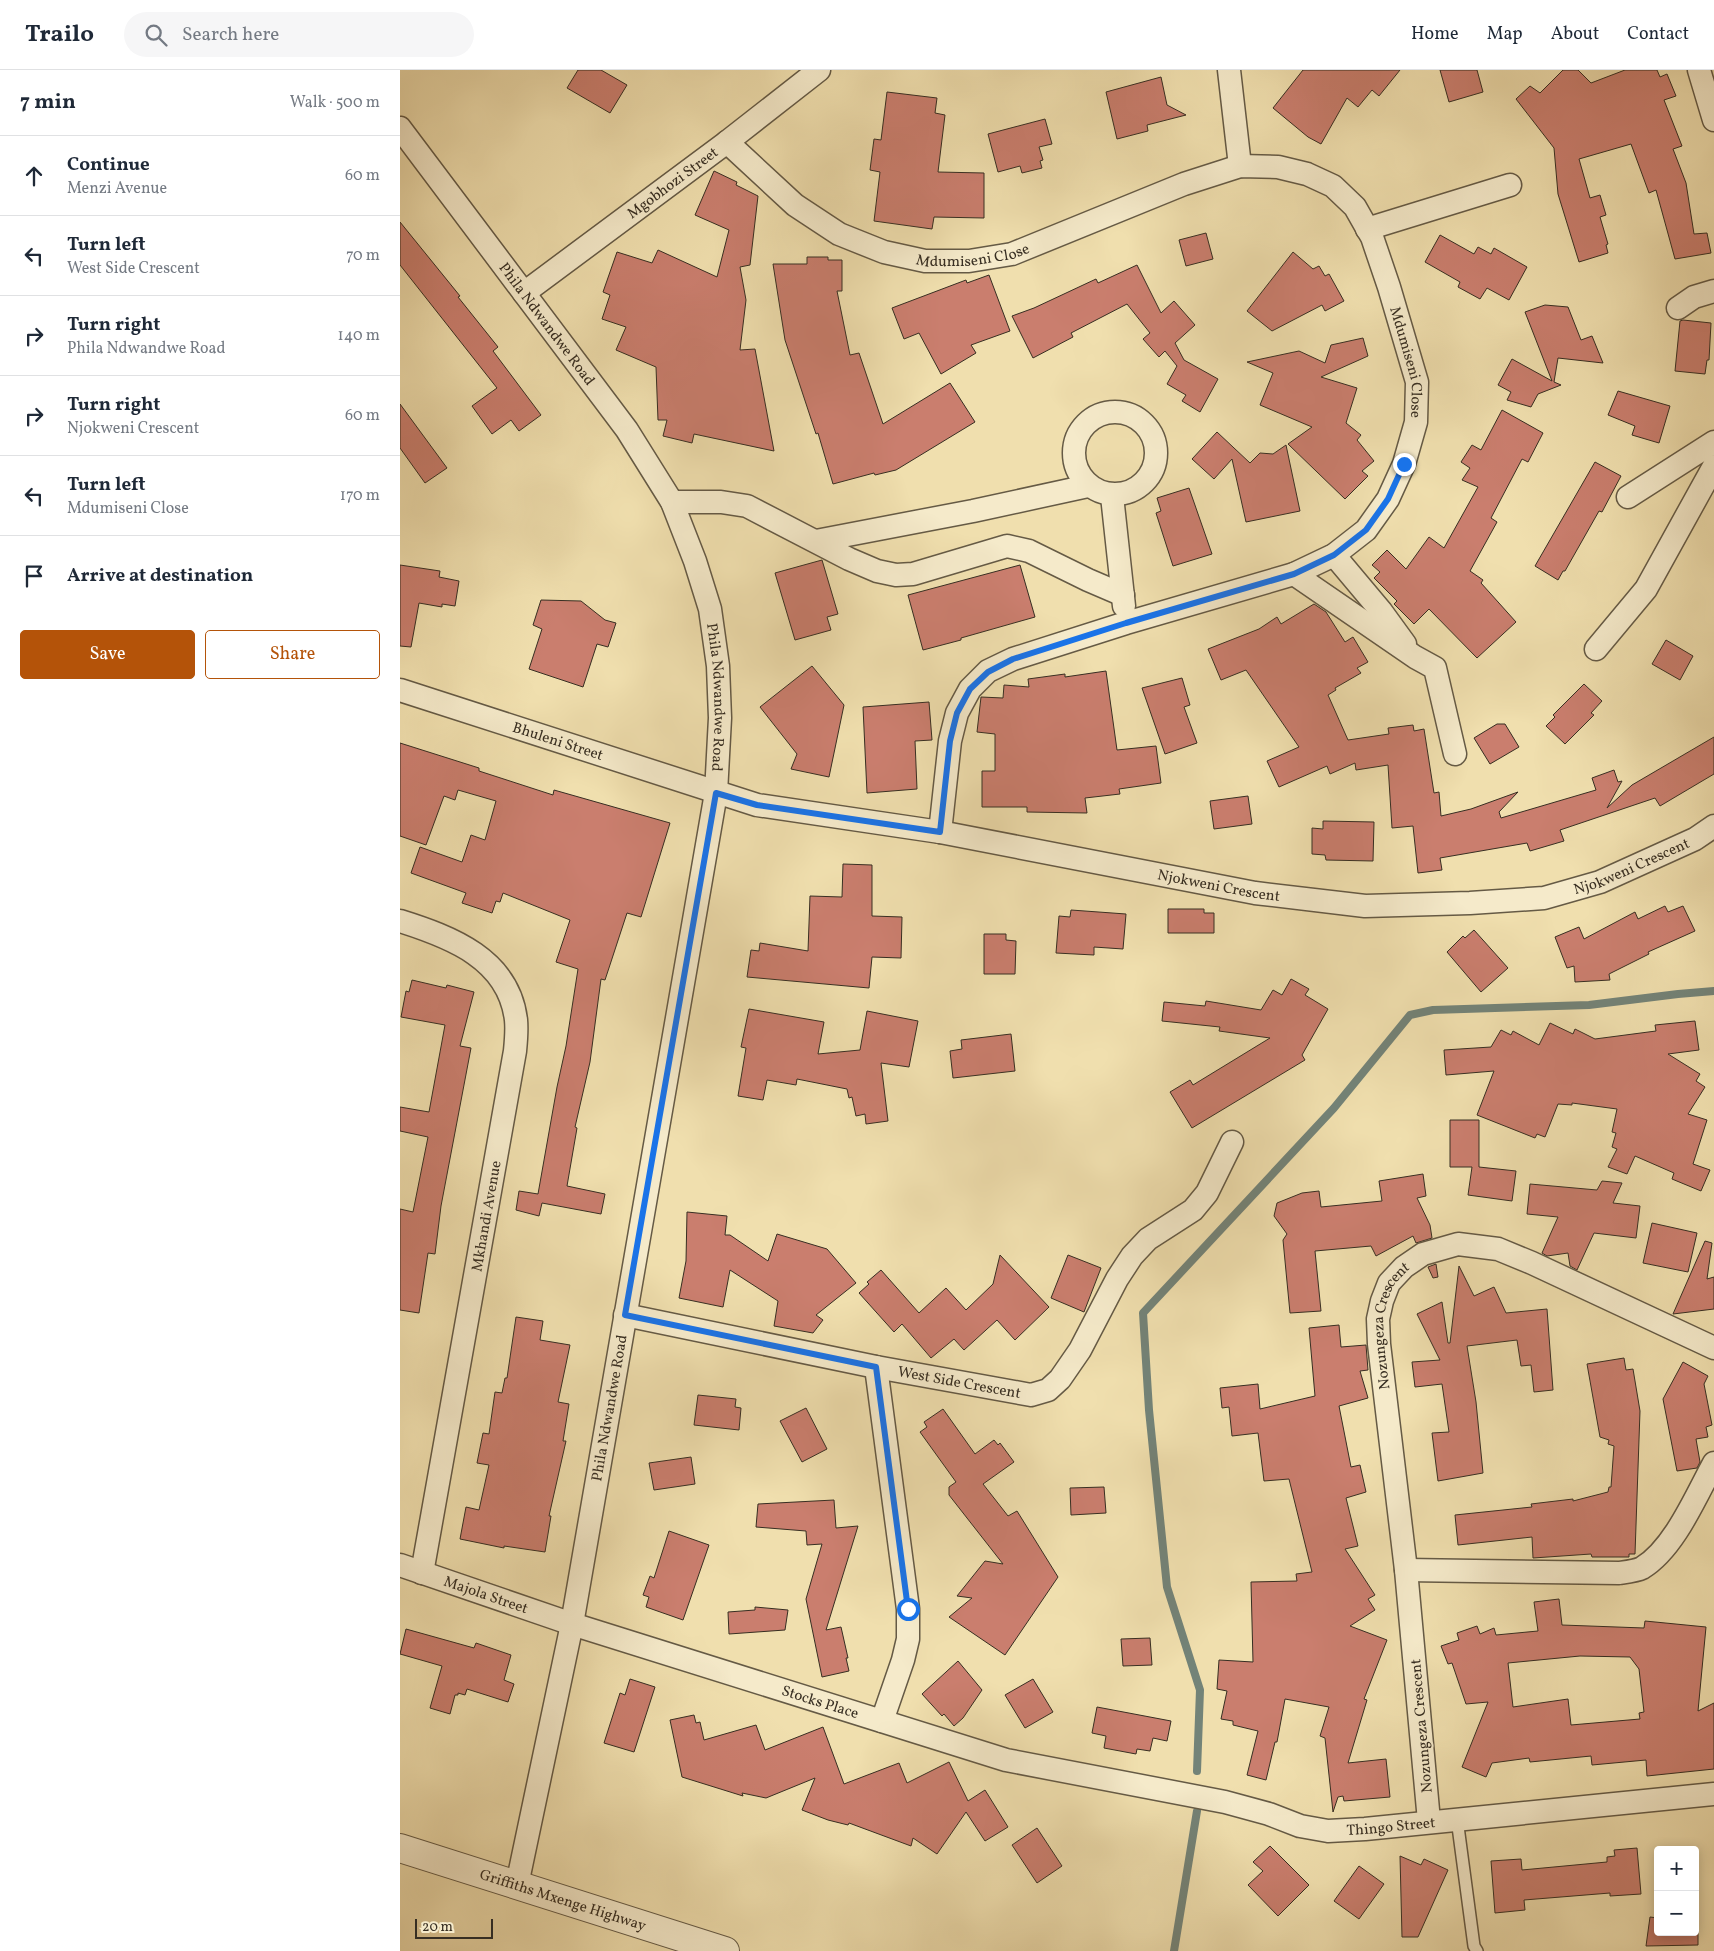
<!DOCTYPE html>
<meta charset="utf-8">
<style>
:root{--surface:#fff;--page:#f6f6f7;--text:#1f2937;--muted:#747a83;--line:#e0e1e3;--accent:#b45309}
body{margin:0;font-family:Vollkorn,serif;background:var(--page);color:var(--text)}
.controls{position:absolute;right:15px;bottom:15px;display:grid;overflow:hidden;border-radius:5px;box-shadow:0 2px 12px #0003}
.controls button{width:45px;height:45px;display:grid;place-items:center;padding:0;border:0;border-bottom:1px solid var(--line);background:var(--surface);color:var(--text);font:25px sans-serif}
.scale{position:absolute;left:15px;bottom:12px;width:78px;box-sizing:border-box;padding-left:5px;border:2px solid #372e22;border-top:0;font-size:14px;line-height:18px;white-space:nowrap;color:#372e22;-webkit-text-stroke:4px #f5eaca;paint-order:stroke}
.stop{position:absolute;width:15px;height:15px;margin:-11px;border:4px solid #1a73e8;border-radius:50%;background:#fff}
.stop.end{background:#1a73e8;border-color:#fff;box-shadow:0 1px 5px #0008}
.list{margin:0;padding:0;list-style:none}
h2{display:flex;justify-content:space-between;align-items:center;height:65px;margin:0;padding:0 20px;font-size:21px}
h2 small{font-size:16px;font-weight:400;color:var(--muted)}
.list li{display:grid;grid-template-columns:32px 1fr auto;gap:15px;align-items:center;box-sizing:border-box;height:80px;padding:0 20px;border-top:1px solid var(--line)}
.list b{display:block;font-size:19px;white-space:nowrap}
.list p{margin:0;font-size:16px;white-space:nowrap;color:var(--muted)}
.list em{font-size:16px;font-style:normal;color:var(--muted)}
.actions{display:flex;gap:10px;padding:15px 20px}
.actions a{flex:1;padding:11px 0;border:1px solid var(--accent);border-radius:5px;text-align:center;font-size:18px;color:var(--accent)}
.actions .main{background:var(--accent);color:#fff}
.icon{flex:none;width:28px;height:28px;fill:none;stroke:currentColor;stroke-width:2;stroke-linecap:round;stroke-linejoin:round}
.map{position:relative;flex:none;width:1314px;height:1881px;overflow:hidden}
header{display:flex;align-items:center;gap:30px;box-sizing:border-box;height:70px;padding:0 25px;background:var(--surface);border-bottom:1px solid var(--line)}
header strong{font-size:24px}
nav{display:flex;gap:28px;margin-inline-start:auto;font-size:18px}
.search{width:350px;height:45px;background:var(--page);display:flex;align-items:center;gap:12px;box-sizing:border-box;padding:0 18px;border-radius:28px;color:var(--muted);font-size:19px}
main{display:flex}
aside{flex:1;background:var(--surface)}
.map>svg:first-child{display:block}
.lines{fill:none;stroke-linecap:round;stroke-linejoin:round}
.stream{stroke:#738378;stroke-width:8}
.building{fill:#ca7e6e;stroke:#372e22;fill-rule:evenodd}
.service-casing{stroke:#655a45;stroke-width:14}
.minor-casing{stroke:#655a45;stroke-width:25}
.tertiary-casing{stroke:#655a45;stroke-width:30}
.service{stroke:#f5eaca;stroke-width:11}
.minor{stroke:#f5eaca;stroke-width:22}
.tertiary{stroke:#f5eaca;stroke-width:28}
.route{stroke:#1a73e8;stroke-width:6}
.labels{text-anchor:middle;stroke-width:4;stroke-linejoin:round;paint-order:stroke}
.street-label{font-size:15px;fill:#372e22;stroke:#f5eaca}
</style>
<header>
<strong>Trailo</strong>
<div class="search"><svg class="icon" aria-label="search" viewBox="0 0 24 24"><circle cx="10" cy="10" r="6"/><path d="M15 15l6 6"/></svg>Search here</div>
<nav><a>Home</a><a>Map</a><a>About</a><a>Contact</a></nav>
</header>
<main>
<aside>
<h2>7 min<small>Walk · 500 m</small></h2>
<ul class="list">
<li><svg class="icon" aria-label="ahead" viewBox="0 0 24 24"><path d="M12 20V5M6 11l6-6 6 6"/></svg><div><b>Continue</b><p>Menzi Avenue</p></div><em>60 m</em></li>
<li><svg class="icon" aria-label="left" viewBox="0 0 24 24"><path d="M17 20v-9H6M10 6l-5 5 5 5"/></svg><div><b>Turn left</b><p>West Side Crescent</p></div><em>70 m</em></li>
<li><svg class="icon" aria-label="right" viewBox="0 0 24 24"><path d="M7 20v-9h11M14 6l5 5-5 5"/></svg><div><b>Turn right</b><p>Phila Ndwandwe Road</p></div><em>140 m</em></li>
<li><svg class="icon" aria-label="right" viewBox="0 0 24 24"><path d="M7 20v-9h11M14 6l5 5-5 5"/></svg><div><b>Turn right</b><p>Njokweni Crescent</p></div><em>60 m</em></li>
<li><svg class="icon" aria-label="left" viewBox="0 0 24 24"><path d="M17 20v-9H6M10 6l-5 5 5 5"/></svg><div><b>Turn left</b><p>Mdumiseni Close</p></div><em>170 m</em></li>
<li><svg class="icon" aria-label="arrive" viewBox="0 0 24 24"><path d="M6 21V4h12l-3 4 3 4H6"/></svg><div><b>Arrive at destination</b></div></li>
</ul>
<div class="actions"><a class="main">Save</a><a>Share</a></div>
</aside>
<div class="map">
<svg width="1314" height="1881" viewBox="0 0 1314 1881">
<rect width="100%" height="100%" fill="#f0dfae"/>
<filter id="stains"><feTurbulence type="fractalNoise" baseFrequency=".004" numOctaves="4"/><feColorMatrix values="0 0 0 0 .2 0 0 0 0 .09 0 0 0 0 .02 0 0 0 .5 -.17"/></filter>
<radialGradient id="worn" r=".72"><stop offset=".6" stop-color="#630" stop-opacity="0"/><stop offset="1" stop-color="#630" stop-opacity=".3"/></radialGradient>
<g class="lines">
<path class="stream" d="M797 1701 800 1620 767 1517 749 1340 743 1243 934 1038 1010 945 1033 940 1189 935 1278 924 1314 921
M774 1881 797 1741"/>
</g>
<path class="building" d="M178 0H201L227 15 210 43 167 18Z
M903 0H1000L979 26 972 20 958 37 947 28 921 74 908 67 873 38Z
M1040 0H1077L1083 22 1049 32Z
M1163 0H1178L1191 13 1225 0H1257L1260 7 1267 4 1276 26 1264 30 1282 76 1273 79 1286 113 1294 164 1307 163 1311 183 1275 189 1256 120 1249 123 1231 74 1179 89 1190 128 1200 125 1206 145 1200 147 1208 174 1206 175 1208 183 1179 192 1158 124 1154 78 1116 29 1130 16 1140 23Z
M761 7 767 35 786 45 747 55 748 61 717 69 706 22Z
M487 22 537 28 535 43 545 45 538 102 584 103V148L534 147 532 159 474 151 480 102 470 100 474 69 481 70Z
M645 49 652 74 639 77 643 90 640 91 642 98 622 103 620 96 598 102 588 64Z
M314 101 337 112 336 115 358 126 350 195 340 197 346 230 340 280 355 279 374 381 294 364 292 373 263 366 267 350H258L256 297 216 280 226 257 202 249 210 225 203 222 217 182 252 193 258 180 317 207 329 160 295 145Z
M0 152 60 226 58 227 98 277 93 281 141 345 119 361 111 350 92 364 72 336 97 318 0 195Z
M806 163 813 189 786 196 779 170Z
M1040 165 1074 184 1078 177 1091 184 1094 178 1127 197 1109 230 1087 218 1080 229 1058 217 1060 212 1025 192Z
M893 182 913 199 919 196 925 206 929 204 944 231 925 241 922 235 872 261 847 241Z
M407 187H428V190H442V221H437L450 285 459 283 483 354 550 313 575 352 496 400 475 405 474 403 433 414 418 363 416 364 385 270 373 194H407Z
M737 195 761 243 774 231 795 255 775 273 784 290 818 309 800 342 782 331 786 325 767 314 777 296 765 281 759 287 743 269 750 263 727 234 671 263 673 267 633 288 612 246 634 238 696 209 698 213Z
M589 205 610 261 571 275 576 283 541 304 519 263 504 269 492 238 566 210 567 213Z
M1145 235 1168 237 1181 270 1192 266 1203 293 1158 288 1154 312 1161 315 1138 324 1131 337 1107 330 1111 322 1098 315 1112 289 1152 311 1125 242Z
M1283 250 1311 253 1309 290H1307L1305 304 1275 301 1280 251Z
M963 268 968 286 921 307 957 318 946 353 961 365 957 370 974 391 962 401 968 406 945 429 888 374 912 357 860 335 873 303 847 292 899 281 925 293 931 275Z
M1218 321 1270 336 1259 373 1232 365 1235 356 1208 345Z
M0 334 47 398 25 413 0 378Z
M1102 340 1143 363 1128 392 1122 389 1091 448 1097 452 1070 501 1083 510 1081 513 1116 552 1077 588 1029 539 1014 554 994 534 997 531 974 508 980 502 972 495 987 480 1006 499 1029 467 1044 478 1078 417 1062 410 1070 398 1061 392 1072 375 1081 380Z
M817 362 850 393 860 383 873 384 886 375 900 441 846 452 832 389 814 409 792 389Z
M1195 392 1221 406 1202 442 1199 441 1165 501H1163L1158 510 1135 496Z
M789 418 812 484 773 496 756 443 761 441 757 428Z
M422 490 438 544 427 547 431 560 395 570 375 503Z
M0 495 40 501 39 507 59 511 55 536 42 534V537L19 533 11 577 0 576Z
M620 495 635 547 561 568V570L523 580 508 525Z
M141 530 181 531 205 550 216 553 208 577 197 574 183 617 129 599 142 559 133 555Z
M914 534 926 542 945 572 953 567 968 592 957 598 961 603 935 618 936 620 928 625 948 670 989 664 988 658 1013 655 1014 661 1024 659 1034 723 1039 722 1041 746 1071 739 1118 722 1099 742 1101 748 1196 720 1192 708 1214 700 1218 712 1222 711 1207 738 1232 715 1314 667V704L1260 736 1255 728 1160 760 1164 771 1130 781 1127 773 1040 788 1042 800 1018 803 1013 756 992 758 988 695 956 700 955 693 930 704 927 696 879 717 867 691 899 677 846 600 821 610 808 579 859 559 877 547 881 554Z
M1266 570 1293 586 1280 610 1252 594Z
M412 596 444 635 429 707 391 699 397 684 360 637Z
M706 601 717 680 756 676 761 713 719 719 720 724 685 728 687 743 627 742V737H582V701H595V664L577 662 581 627 603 628 604 615 629 617 628 609 665 604V607Z
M782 608 790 635 784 637 797 673 765 684 742 618Z
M1184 614 1202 631 1191 643 1194 645 1165 674 1146 656 1155 647 1153 645Z
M529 632 532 670 515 671 517 719 467 723 463 637Z
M1097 654H1105L1119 677 1090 694 1074 668Z
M0 673 79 698V701L153 725 154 720 270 753 241 847 227 843 205 910 201 909 190 992 175 1057 177 1058 167 1116 205 1124 201 1144 142 1133 139 1146 116 1140 119 1121 138 1124 157 1017 166 976 178 899 156 892 170 850 103 823 100 832 96 831 92 843 62 833 66 823 11 803 20 777 62 792 71 765 85 770 96 731 58 720 55 730 44 726 26 775 0 766Z
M848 726 852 754 814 759 810 731Z
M923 751 974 752 973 791 926 790 925 785 912 784V758L923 759Z
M443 794 472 795V846L502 847 501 888 472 887 469 918 347 907 351 880 359 881 360 873 408 881 410 826 442 827Z
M1265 836 1268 842 1283 836 1295 861 1248 882 1249 884 1209 904 1210 910 1175 912 1174 896 1167 898 1155 867 1179 857 1184 869 1235 842 1238 849Z
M768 839H804V843H814V863H768Z
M671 840 726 844 723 879 694 877V885L656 883 659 846 670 847Z
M1074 860 1108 898 1081 922 1047 882 1063 866 1065 868Z
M584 864H606V870L616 871 615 904H584Z
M891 909 909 919 905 925 928 939 902 985 905 990 792 1058 770 1022 790 1010 793 1015 870 968 819 961 820 957 762 951 764 932 805 936 806 931 861 940 873 920 882 925Z
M12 910 46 918 47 915 74 922 60 976 71 978 41 1136 35 1184 28 1183 19 1243 0 1240V1139L13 1142 28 1067 0 1061V1037L29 1042 45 955 1 947 6 921 9 922Z
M349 939 424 952 418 984 460 980 467 941 518 951 509 997 481 993 488 1051 466 1054 465 1044 456 1046 452 1027 449 1028 447 1019 397 1009 396 1015 367 1010 363 1030 338 1026 346 978 341 977Z
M1295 951 1299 980 1268 984 1300 1004 1296 1011 1305 1017 1288 1044 1307 1050 1293 1094 1310 1100 1301 1121 1272 1109 1274 1103 1235 1086 1227 1104 1208 1097 1217 1079 1212 1077 1216 1063 1212 1062 1217 1039 1172 1033V1035L1158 1034 1145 1067 1137 1064 1135 1068 1077 1045 1094 1001 1046 1005 1044 980 1091 977 1101 960 1111 965 1113 961 1139 975 1150 953 1173 964 1175 959 1195 969 1256 961 1255 955Z
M611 964 615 1001 553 1008 550 981 562 979 561 970Z
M1050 1050H1079V1097L1116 1101 1112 1131 1068 1125 1072 1097H1050Z
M1023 1104 1026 1126 1017 1128 1030 1155 1032 1168 1016 1173 1013 1166 976 1186 971 1176 915 1181 921 1241 890 1243 883 1170 887 1164 874 1146 877 1133 902 1123 919 1121 921 1137 982 1131 979 1111Z
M1202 1111 1222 1113 1213 1133 1240 1136 1236 1168 1194 1163 1177 1200 1170 1196 1168 1183 1147 1186 1142 1183 1158 1147 1127 1144 1130 1114 1197 1120Z
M287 1142 327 1146 325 1165H330L368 1191 377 1164 427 1179 456 1213 416 1245 423 1250 413 1263 374 1256 378 1231 330 1200 323 1237 279 1228 286 1191Z
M1252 1153 1297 1163 1288 1202 1243 1193Z
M1305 1171 1312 1173 1307 1209 1314 1207V1239L1273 1244Z
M600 1185 649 1237 615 1270 597 1250 564 1280 554 1269 531 1288 502 1254 494 1262 459 1223 469 1214 467 1212 481 1200 519 1243 546 1218 566 1240 593 1214Z
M668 1185 701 1198 684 1242 651 1228Z
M1036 1194 1038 1207 1033 1208 1028 1197Z
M1059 1196 1074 1226 1094 1217 1106 1243 1147 1239 1153 1320 1134 1322 1131 1295 1121 1296 1117 1270 1067 1276 1076 1332 1083 1403 1038 1411 1032 1363 1049 1362 1042 1314 1015 1317 1012 1292 1040 1290 1017 1244 1042 1232 1048 1273H1050Z
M116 1247 143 1251 140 1270 170 1275 158 1332 169 1334 163 1371H166L149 1446H151L145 1482 104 1476V1478L60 1469 66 1437 79 1440 89 1395 77 1393 83 1363 89 1364 95 1322 102 1323 105 1308H107Z
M939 1255 941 1277 966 1275 968 1300 960 1301 968 1328 939 1336 951 1397 960 1395 966 1422 946 1428 958 1476 945 1479 975 1525 968 1529 975 1540 950 1556 987 1570 964 1629 967 1630 948 1693 986 1689 990 1727 944 1731 943 1726 938 1727 933 1742 925 1668 920 1666 929 1637 885 1629 877 1672H875L866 1710 847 1705 858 1661 833 1655V1651L821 1649 827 1621 817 1619 819 1590 853 1592 851 1512 897 1511 896 1504 912 1502 889 1409 864 1411 858 1363 832 1366 829 1337 822 1338 820 1318 858 1314 860 1339 915 1326 909 1258Z
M1224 1288 1226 1300 1233 1299 1240 1341 1235 1484H1229V1487H1192L1191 1484 1133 1488 1132 1467 1058 1475 1055 1445 1132 1437 1131 1434 1173 1429V1431L1208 1422 1209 1417H1211L1214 1376 1208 1374 1209 1370 1200 1367 1187 1294Z
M1283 1292 1308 1306 1304 1314 1312 1355 1306 1357 1308 1367 1296 1369 1300 1392 1297 1398 1277 1401 1263 1329Z
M298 1325 336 1329 335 1337 341 1338 339 1360 294 1355Z
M406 1338 427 1379 402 1392 380 1351Z
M543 1339 575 1384 594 1370 598 1375 600 1373 614 1392 583 1414 608 1446 617 1441 658 1507 605 1585 549 1547 572 1528 557 1526 585 1491 603 1494 549 1425V1417L556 1412 520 1362 527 1357 524 1352Z
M291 1387 295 1414 254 1420 249 1393Z
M704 1417 706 1443 671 1445 670 1418Z
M434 1430 436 1458 458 1456 426 1560 441 1557 448 1588H446L449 1601 422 1607 406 1529 422 1474 407 1475 406 1461 356 1457 358 1434Z
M269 1461 309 1475 283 1550 246 1537 249 1527 243 1525 250 1506 254 1508Z
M1159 1529 1162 1555 1244 1558 1245 1551 1306 1557 1298 1641 1314 1633V1699L1247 1706 1246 1690 1192 1695 1191 1686 1130 1692 1129 1688 1092 1693 1086 1707 1062 1697 1088 1632 1066 1634 1052 1593 1048 1594 1041 1576 1059 1570 1057 1563 1077 1556 1080 1564 1094 1558 1096 1565 1138 1561 1134 1532ZM1180 1586 1230 1587 1239 1599 1244 1642 1239 1643 1240 1649 1171 1655 1168 1629 1113 1637 1108 1593Z
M355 1537 388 1540 385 1560 329 1564 328 1542 355 1540Z
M6 1559 74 1578 76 1573 111 1585 104 1610 114 1614 108 1632 67 1619 65 1625 58 1623V1625H55L50 1644 30 1638 42 1596 0 1584Z
M750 1568 752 1595 723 1596 721 1569Z
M558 1591 582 1620 563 1648 554 1656 544 1644 542 1646 522 1624Z
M230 1609 255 1617 234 1682 204 1673 220 1623 225 1625Z
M633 1609 653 1642 625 1658 605 1625Z
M697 1637 771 1651 767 1671 753 1668 750 1681 737 1679 736 1684 704 1678 706 1666 692 1663Z
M294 1645 296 1653 300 1652 304 1670 356 1655 365 1680 423 1657 444 1714 499 1693 507 1713 549 1692 568 1731 585 1720 608 1757 585 1771 566 1742 537 1784 513 1768 511 1776 449 1753 448 1755 428 1750 402 1740 415 1708 366 1728 342 1723 343 1726 282 1707 270 1650Z
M637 1758 662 1796 637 1813 612 1775Z
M870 1776 909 1815 878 1846 848 1815 863 1801 853 1792Z
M1237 1778 1241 1824 1210 1826V1823L1124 1830 1125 1840 1095 1843 1091 1791 1121 1789 1122 1800 1207 1792V1787L1215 1786 1214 1780Z
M1000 1786 1021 1795 1024 1789 1048 1800 1018 1867H1002Z
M959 1796 984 1814 959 1849 934 1831Z
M1250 1847 1258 1848V1862H1295V1854H1298V1875L1246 1876Z"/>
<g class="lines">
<defs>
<path id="service" d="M1057 1749 1074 1876 1077 1881"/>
<g id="minor">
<path d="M829 0 840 96"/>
<path d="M1299 0 1314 50"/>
<path id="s1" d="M0 58 227 360 272 432 295 491 310 539 318 596 320 648 316 723 172 1554 117 1815"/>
<path id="s2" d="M327 72 395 135 439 164 484 182 525 191H569L612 184 784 114 840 96 878 97 907 104 933 116 955 137 972 167 989 217 1017 312 1016 352 1004 394 988 429 966 460 934 485 894 504 726 553 613 589 588 601 570 619 557 643 550 671 540 762"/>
<path d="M967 159 1110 115"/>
<path id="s3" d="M124 223 327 72 419 0"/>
<path d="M1278 238 1294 227 1314 221"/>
<circle cx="715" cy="383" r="41"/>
<path d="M712 426 724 536"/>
<path d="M1228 427 1314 372"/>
<path d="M272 432H321L347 436 449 489 477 501 496 505 513 504 607 476 629 481 688 510 723 525"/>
<path d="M416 471 573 441 688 416"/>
<path d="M934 485 981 541 1005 574"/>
<path d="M894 504 1015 587 1035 598 1055 684"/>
<path d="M1196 579 1246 519 1314 396"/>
<path id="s4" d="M0 620 357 735 540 762 855 823 965 836 1070 833 1144 828 1200 812 1295 769 1314 756"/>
<path d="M0 851C51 867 109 889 116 950 117 960 116 971 115 981L22 1503"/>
<path id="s5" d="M225 1245 476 1297 631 1325 648 1320 660 1309 680 1280 717 1209 732 1186 748 1169 793 1140 807 1123 832 1072"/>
<path d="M476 1297 508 1539V1569L503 1590 482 1651"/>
<path id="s6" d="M0 1495 172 1554 606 1690 825 1732 869 1744 900 1756 928 1761 965 1759 1314 1724"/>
<path d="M1006 1500 1219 1503C1226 1502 1236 1501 1242 1498 1274 1479 1296 1426 1314 1393"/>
<path id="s7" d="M1029 1751 1006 1500 979 1274 978 1249 982 1231 989 1213 1004 1197 1023 1184 1058 1174 1098 1179 1132 1193 1314 1278"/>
</g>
<g id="tertiary">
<path id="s8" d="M0 1778 325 1881"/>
</g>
</defs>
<use href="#service" class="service-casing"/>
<use href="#minor" class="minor-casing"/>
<use href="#tertiary" class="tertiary-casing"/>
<use href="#service" class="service"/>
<use href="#minor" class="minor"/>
<use href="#tertiary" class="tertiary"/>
</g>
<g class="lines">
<path class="route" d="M508 1539 476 1297 225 1245 316 723 357 735 540 762 550 671 557 643 570 619 588 602 613 589 726 553 894 504 934 485 966 460 988 429 1004 394"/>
</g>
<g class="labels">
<g class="street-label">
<text dy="5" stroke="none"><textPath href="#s3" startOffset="185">Mgobhozi Street</textPath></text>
<text dy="5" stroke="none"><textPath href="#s2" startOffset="284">Mdumiseni Close</textPath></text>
<text dy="5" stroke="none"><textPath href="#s1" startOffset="245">Phila Ndwandwe Road</textPath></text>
<text dy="5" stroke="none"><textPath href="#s2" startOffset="860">Mdumiseni Close</textPath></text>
<text dy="5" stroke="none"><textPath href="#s1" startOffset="665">Phila Ndwandwe Road</textPath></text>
<text dy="5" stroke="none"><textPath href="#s4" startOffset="166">Bhuleni Street</textPath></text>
<text dy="5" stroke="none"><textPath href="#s4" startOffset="1264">Njokweni Crescent</textPath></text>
<text dy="5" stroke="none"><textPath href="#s4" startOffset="844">Njokweni Crescent</textPath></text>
<text transform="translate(86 1146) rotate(-80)" y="5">Mkhandi Avenue</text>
<text dy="5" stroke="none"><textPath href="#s7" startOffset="501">Nozungeza Crescent</textPath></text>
<text dy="5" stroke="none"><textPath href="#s5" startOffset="341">West Side Crescent</textPath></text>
<text transform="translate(209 1338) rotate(-80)" y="5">Phila Ndwandwe Road</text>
<text dy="5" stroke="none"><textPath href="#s6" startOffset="91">Majola Street</textPath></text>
<text dy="5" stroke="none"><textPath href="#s6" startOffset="442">Stocks Place</textPath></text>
<text transform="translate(1021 1656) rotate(-95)" y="5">Nozungeza Crescent</text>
<text dy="5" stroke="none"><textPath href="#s6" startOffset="1030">Thingo Street</textPath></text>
<text dy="5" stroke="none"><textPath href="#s8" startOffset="171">Griffiths Mxenge Highway</textPath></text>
</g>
</g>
<rect width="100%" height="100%" filter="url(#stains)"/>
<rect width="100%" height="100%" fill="url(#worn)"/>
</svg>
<div class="controls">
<button>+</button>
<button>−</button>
</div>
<div class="scale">20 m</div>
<div class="stop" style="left:508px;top:1539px"></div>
<div class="stop end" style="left:1004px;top:394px"></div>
</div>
</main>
